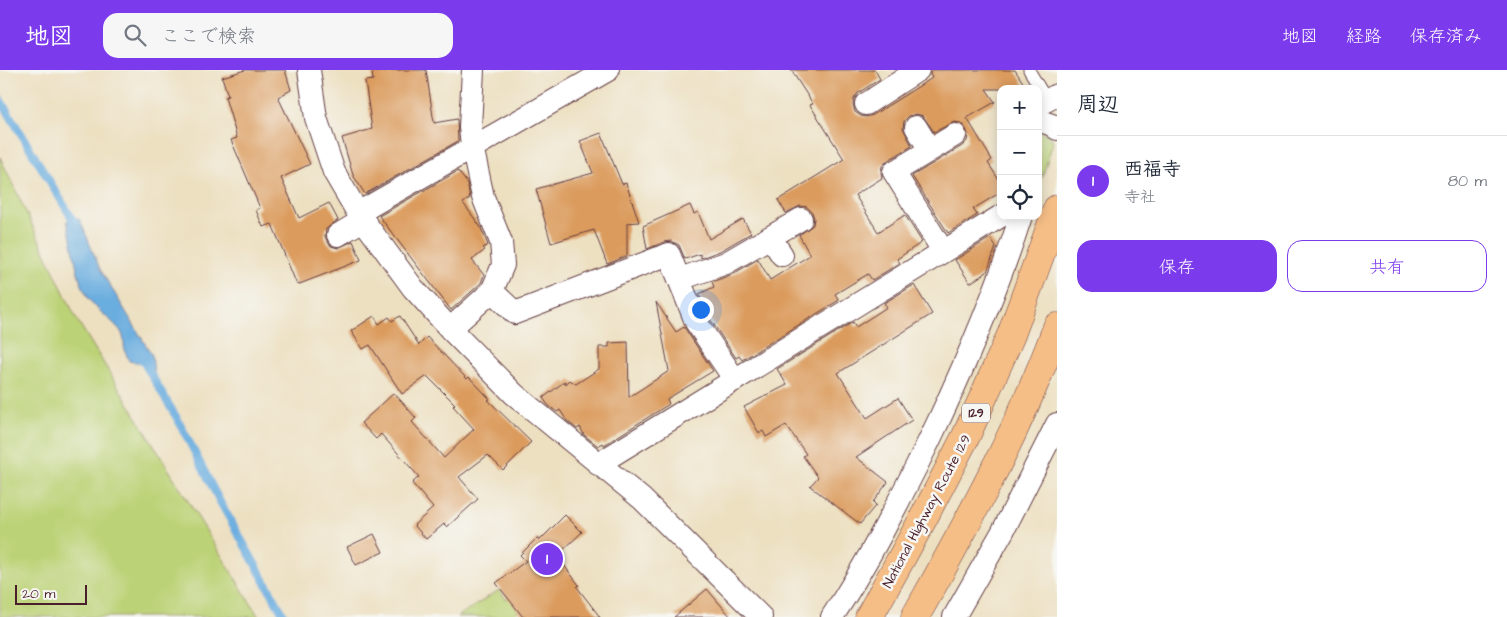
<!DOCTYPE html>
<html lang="ja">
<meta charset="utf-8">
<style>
:root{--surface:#fff;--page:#f6f6f7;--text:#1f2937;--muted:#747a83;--line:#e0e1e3;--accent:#7c3aed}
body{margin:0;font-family:"Architects Daughter","Klee One",sans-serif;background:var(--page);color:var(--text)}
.controls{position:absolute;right:15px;top:15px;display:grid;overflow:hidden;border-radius:10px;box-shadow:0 2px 12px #0003}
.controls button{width:45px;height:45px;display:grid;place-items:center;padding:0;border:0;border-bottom:1px solid var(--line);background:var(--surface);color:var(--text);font:25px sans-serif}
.scale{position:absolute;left:15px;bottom:12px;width:72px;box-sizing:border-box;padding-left:5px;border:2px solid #4a1f2b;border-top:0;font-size:14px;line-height:18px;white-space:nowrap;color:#4a1f2b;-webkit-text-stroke:4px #f6f6f2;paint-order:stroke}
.you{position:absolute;left:700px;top:239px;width:18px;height:18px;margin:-12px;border:4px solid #fff;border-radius:50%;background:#1a73e8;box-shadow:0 0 0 8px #1a73e833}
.badge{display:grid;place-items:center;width:32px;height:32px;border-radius:50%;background:var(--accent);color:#fff;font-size:16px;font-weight:700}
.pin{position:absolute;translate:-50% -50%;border:2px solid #fff;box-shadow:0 1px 5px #0006}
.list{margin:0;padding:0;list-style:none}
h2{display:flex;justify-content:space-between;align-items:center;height:65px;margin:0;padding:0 20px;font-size:21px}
h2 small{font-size:16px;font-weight:400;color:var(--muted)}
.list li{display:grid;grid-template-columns:32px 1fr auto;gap:15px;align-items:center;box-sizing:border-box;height:90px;padding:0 20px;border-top:1px solid var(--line)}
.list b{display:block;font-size:19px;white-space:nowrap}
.list p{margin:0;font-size:16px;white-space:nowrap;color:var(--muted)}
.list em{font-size:16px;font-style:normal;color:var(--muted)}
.actions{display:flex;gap:10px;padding:15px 20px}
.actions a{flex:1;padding:11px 0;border:1px solid var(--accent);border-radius:15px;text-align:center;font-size:18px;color:var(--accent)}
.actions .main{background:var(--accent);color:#fff}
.icon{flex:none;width:28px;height:28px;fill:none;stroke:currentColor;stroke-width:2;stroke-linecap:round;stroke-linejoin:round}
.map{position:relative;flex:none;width:1057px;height:547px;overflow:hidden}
header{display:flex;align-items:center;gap:30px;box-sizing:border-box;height:70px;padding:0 25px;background:var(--accent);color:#fff}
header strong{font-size:24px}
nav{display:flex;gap:28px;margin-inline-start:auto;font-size:18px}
.search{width:350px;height:45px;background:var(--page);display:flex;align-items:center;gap:12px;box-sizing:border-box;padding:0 18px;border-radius:15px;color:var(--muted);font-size:19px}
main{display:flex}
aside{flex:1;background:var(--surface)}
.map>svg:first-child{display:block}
.green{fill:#bcd276;stroke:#837850}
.water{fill:#6baddf;stroke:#5a6685}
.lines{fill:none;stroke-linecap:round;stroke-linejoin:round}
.stream{stroke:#6baddf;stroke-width:8}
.building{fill:#db9b5d}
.lane-casing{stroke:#623c42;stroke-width:13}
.street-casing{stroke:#623c42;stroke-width:24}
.highway-casing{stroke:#623c42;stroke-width:29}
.lane{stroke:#fff;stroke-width:11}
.street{stroke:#fff;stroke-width:22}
.highway{stroke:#f6be87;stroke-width:28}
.labels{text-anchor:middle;stroke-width:5;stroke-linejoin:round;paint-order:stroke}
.shield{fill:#f6f6f2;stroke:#7e6067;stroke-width:1}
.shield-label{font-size:12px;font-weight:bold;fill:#4a1f2b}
.street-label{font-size:14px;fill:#4a1f2b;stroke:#f6f6f2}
</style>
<header>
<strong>地図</strong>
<div class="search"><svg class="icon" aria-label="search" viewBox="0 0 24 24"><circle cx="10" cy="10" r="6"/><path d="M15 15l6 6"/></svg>ここで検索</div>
<nav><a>地図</a><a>経路</a><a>保存済み</a></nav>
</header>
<main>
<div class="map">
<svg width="1057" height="547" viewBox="0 0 1057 547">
<rect width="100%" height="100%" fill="#f6f6f2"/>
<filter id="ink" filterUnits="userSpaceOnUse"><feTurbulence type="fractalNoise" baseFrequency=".02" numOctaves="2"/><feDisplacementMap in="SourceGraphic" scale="10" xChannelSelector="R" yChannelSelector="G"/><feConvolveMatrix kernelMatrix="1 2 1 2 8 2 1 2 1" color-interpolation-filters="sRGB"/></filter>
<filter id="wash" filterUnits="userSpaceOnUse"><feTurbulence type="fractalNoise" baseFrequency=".0096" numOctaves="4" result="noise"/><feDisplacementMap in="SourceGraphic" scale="20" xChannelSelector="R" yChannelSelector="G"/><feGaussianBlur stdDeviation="1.12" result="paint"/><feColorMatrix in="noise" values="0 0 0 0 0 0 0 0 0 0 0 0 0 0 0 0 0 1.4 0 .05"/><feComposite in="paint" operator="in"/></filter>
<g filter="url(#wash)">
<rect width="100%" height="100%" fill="#ede0c1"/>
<path class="green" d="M1038 61C1045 62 1051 66 1053 72L1042 108 1038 97Z
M0 87 76 248 259 547H0Z
M499 520 506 529 509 527 519 540 515 543 519 547H457Z"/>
<path class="water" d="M71 146 80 150 100 199 152 285 154 303 144 294 129 291C128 288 126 284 125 281 123 272 125 266 119 259 108 246 92 238 85 222 74 199 74 175 67 151Z"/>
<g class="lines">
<path class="stream" d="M0 29 73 150 74 155
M140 286 178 350 219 430 285 547"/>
</g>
<g id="blocks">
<path class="building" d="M245 0H285L291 20 278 27 310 94 281 108 299 148 329 133 338 150 326 159 325 166 327 171 331 176 338 178 353 171 361 190 297 215 272 154 263 157 256 140 260 138 231 70 237 68 225 27 228 26 222 7Z
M390 0H426L434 53 457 49 458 71 365 124 353 105 342 68 372 59 365 11 373 10 372 3Z
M791 0H875L880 9 858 23 854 29 853 34 855 42 861 46 866 47 873 45 932 8 930 4 931 0H1015L1027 19H986L995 32 967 48 992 90 988 93 1001 113V122L973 139 977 145 948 163 912 106 962 76 967 71 968 64 966 59 961 53 954 52 934 62 923 46 916 44 909 46 904 51 903 58 912 76 887 91 882 96 881 102 882 108 855 125 878 162 905 145 922 172 897 189 900 193 872 210 868 204 835 224 839 230 742 290 739 286 736 288 708 246 699 224 714 217 712 212 733 204 758 189 770 210 810 185 799 165 813 155 814 148 812 142 807 137 800 136 786 143 778 130 844 89 810 35 813 34Z
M601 63 622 114 626 113 639 152 627 153V186L607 194 594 160 551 173 536 119 593 103 580 71Z
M458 101 467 113 470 128 463 133 480 156 488 175 483 178 485 180 472 190 484 205 481 213 451 240 379 146Z
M690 135 694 144 698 142 709 169 743 149 751 163 720 181 701 188 700 184 685 189 679 175 671 171 664 172 647 179 643 156Z
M990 168 996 177 987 202 970 213 955 190Z
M914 215 932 244 838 303 867 348 898 328 912 350 856 387 888 412 873 432 876 435 860 454 810 416 818 407 803 386 806 384 786 355 766 367 763 361 759 363 744 337 787 315 777 299 853 252 856 257 887 237 884 233Z
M656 232 676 262 684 257 713 301 667 329 669 334 604 375 603 373 598 376 584 365 580 357 577 359 567 351 560 340 557 342 548 335 543 328 565 311 566 314 570 310 576 314 599 299V277H609V273L628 272 629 327 669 301Z
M374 246 379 254 389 247 392 251 400 246 419 275 427 267 467 309 469 307 490 329 488 330 531 372 503 400 488 385 459 407 478 429 447 457 444 454 426 469 414 455 433 438 412 413 419 407 381 364 376 369 361 353 394 323 416 348 412 352 444 388 474 359 453 336 455 334 427 306 402 324 370 275 363 279 351 261Z
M565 445 582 462 557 486 579 515 577 517 600 547H523L496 513 526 491 520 485 537 468 539 471Z
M374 464 383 482 356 495 347 477Z
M707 519 731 547H674Z"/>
</g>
</g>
<g filter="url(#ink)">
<use href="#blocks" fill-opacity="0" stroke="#623c42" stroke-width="1"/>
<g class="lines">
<defs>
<path id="lane" d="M1029 0 1047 30"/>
<path id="street" d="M309 0 316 48 334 102 358 143 413 218 450 259 514 324 642 429 761 547
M866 34 918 0
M1038 35 1057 25
M1038 50 1052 55 1057 59
M916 57 930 80
M358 143 608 0
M338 165 363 150
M770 167 782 185
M943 181 894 102 955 65
M680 209 726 193 801 149
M492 221 515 243 669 184 696 252 735 310
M450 259 492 221 503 195 501 172 483 127 472 76 470 57 473 0
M598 394 1001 146
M832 547C869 491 899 431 929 371 964 298 996 223 1021 146
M954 547 1003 461 1057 354"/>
<path id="highway" d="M869 547 923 449 966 366 1011 265 1057 139
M915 547C968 453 1020 358 1057 257"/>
</defs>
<use href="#lane" class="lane-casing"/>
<use href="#street" class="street-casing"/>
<use href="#highway" class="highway-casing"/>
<use href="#lane" class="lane"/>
<use href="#street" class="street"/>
<use href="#highway" class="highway"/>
</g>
</g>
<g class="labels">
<rect class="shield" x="962" y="333.5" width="28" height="19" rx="4"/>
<g class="shield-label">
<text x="976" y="347">129</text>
</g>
<g class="street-label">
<text transform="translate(926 441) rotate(-62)" y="5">National Highway Route 129</text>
</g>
</g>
</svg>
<div class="controls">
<button>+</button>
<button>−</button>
<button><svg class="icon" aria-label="locate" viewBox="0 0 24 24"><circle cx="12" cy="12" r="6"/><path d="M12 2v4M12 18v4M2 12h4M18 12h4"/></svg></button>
</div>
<div class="scale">20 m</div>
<div class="you"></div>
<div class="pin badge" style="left:547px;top:489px">1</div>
</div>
<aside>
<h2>周辺<small></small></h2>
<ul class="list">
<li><span class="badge">1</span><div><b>西福寺</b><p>寺社</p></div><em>80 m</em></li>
</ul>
<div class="actions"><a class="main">保存</a><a>共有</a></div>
</aside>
</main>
